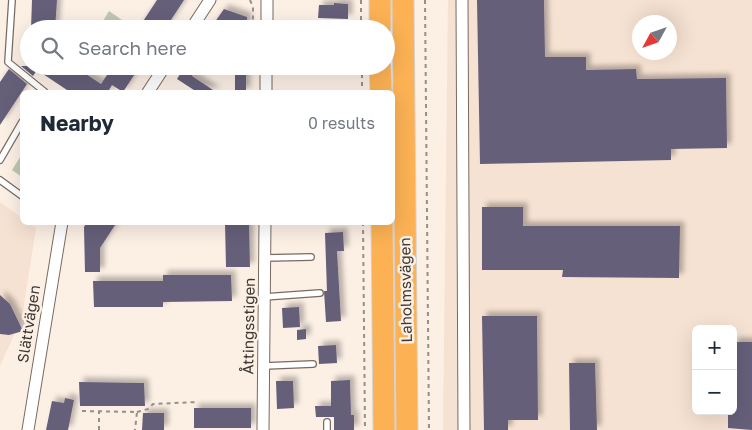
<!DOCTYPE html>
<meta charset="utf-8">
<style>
:root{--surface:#fff;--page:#f6f6f7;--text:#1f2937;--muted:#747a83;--line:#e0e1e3}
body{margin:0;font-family:"Golos Text",sans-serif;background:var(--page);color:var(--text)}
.controls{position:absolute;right:15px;bottom:15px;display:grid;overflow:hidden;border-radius:8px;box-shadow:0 5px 20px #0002}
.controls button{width:45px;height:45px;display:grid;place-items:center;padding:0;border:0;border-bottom:1px solid var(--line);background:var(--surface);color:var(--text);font:25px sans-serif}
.compass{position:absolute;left:632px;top:15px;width:45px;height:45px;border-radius:50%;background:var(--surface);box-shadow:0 5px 20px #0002;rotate:230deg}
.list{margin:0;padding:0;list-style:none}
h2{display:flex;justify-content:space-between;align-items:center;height:65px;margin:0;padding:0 20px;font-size:21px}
h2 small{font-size:16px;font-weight:400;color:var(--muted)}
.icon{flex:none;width:28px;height:28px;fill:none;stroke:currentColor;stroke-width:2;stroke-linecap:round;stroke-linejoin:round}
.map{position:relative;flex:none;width:752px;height:430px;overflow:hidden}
.search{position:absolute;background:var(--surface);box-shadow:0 5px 20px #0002;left:20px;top:20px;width:375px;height:55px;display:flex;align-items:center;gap:12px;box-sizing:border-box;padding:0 18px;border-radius:28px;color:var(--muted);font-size:19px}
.panel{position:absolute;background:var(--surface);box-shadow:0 5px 20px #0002;left:20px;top:90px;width:375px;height:135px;border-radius:8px}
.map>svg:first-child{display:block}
.built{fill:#f6e2d2;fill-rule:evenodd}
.green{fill:#bfc8b4}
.building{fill:#665e7a;filter:url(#shadow)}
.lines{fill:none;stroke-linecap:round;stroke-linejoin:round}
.lane-casing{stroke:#776b62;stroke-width:8}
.street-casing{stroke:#776b62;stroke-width:13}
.highway-casing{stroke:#d4d3d2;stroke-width:23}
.path{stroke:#988f87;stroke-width:2;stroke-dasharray:4 4;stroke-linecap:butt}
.lane{stroke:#fff;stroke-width:5.5}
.street{stroke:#fff;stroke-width:11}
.highway{stroke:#fbb154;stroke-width:21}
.labels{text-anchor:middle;stroke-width:5;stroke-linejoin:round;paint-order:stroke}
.street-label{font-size:15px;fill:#3d3834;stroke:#fcefe4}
</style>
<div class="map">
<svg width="752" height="430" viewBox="0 0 752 430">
<defs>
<filter id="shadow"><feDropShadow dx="4.5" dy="-4.5" stdDeviation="2.5" flood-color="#0004"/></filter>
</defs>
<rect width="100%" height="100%" fill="#fcefe4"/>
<path class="built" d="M448 0H752V430H443ZM640 22H670V52H640ZM696 329H733V411H696Z
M0 202 22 218V222L29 223 36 228 22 317 0 366Z"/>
<path class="green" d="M109 11 122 20 116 29H98Z
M22 154V177L12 170Z"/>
<path class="building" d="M32 0H57L55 29H31Z
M157 0H184L165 29H138Z
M477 0H544L545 57H586V70L636 69 637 79 726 78 727 148 671 149V160L480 164Z
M334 3 348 4V19L318 18 319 5H334Z
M224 9 247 17V29H210Z
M21 66H74L101 84 113 66H140L123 92 112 85 109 90 114 92H70L37 70 33 76Z
M185 66H199L192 76 216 92H197L177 79Z
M9 69 27 84 0 125V82Z
M235 73H246V92H235Z
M482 207H523V226H680L679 278 562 277 563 270H482Z
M87 222H117L100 248V272H85L84 227Z
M225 222H249L250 267H226Z
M343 232 344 251H337L341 321 326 322 324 291H327L325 233Z
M163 275H231L232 301 163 302V307H94L93 281H163Z
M0 295 10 304 23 331 9 335 0 334Z
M299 307 300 327 283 328 282 308Z
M482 316H537L538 420H508V430H484Z
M306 329V339L297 340V330Z
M733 342H752V430L728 428V411H733Z
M336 345 337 363 319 364 318 346Z
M569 363H595L597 430H570Z
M350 380 351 415H354V430H334V417H316L315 406H331V381Z
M276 381H293L294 408 277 409Z
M79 382 144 383 145 406H80Z
M65 398 74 400 68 430H46L52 401 64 403Z
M194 408H251V428H194Z
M143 413H164V430H142Z"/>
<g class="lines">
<defs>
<path id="lane" d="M12 0 8 62 45 92
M0 160 22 122
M0 180 22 196
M265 258 311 257
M264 297 320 293
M264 366 313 364
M327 422V430"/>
<path id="street" d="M462 0 464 430
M191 29 210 0
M267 29V0
M148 92 165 66
M266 92V66
M28 430 62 222
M263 430 265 222"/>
<path id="highway" d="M380 0V29
M403 0 407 430
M380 66 381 92
M382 222 384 430"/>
</defs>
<use href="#lane" class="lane-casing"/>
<use href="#street" class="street-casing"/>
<use href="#highway" class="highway-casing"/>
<path class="path" d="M250 0 253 7V29
M361 0V29
M425 0 429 430
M362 66V92
M363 222 365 430
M82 411 137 412 135 430
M137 412 148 409 153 404 198 402
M99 430V412"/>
<use href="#lane" class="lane"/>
<use href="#street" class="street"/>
<use href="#highway" class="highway"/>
</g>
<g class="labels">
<g class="street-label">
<text transform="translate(406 290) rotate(-91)" y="5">Laholmsvägen</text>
<text transform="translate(29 324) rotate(-81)" y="5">Slättvägen</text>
<text transform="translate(249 326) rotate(-89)" y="5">Åttingsstigen</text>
</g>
</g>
</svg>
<div class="controls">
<button>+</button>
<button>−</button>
</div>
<svg class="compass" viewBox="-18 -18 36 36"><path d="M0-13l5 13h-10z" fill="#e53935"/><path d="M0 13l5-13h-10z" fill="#747a83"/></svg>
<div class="search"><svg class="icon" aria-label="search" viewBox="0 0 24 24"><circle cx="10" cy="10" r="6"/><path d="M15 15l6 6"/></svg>Search here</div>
<section class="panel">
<h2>Nearby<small>0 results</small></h2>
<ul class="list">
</ul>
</section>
</div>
